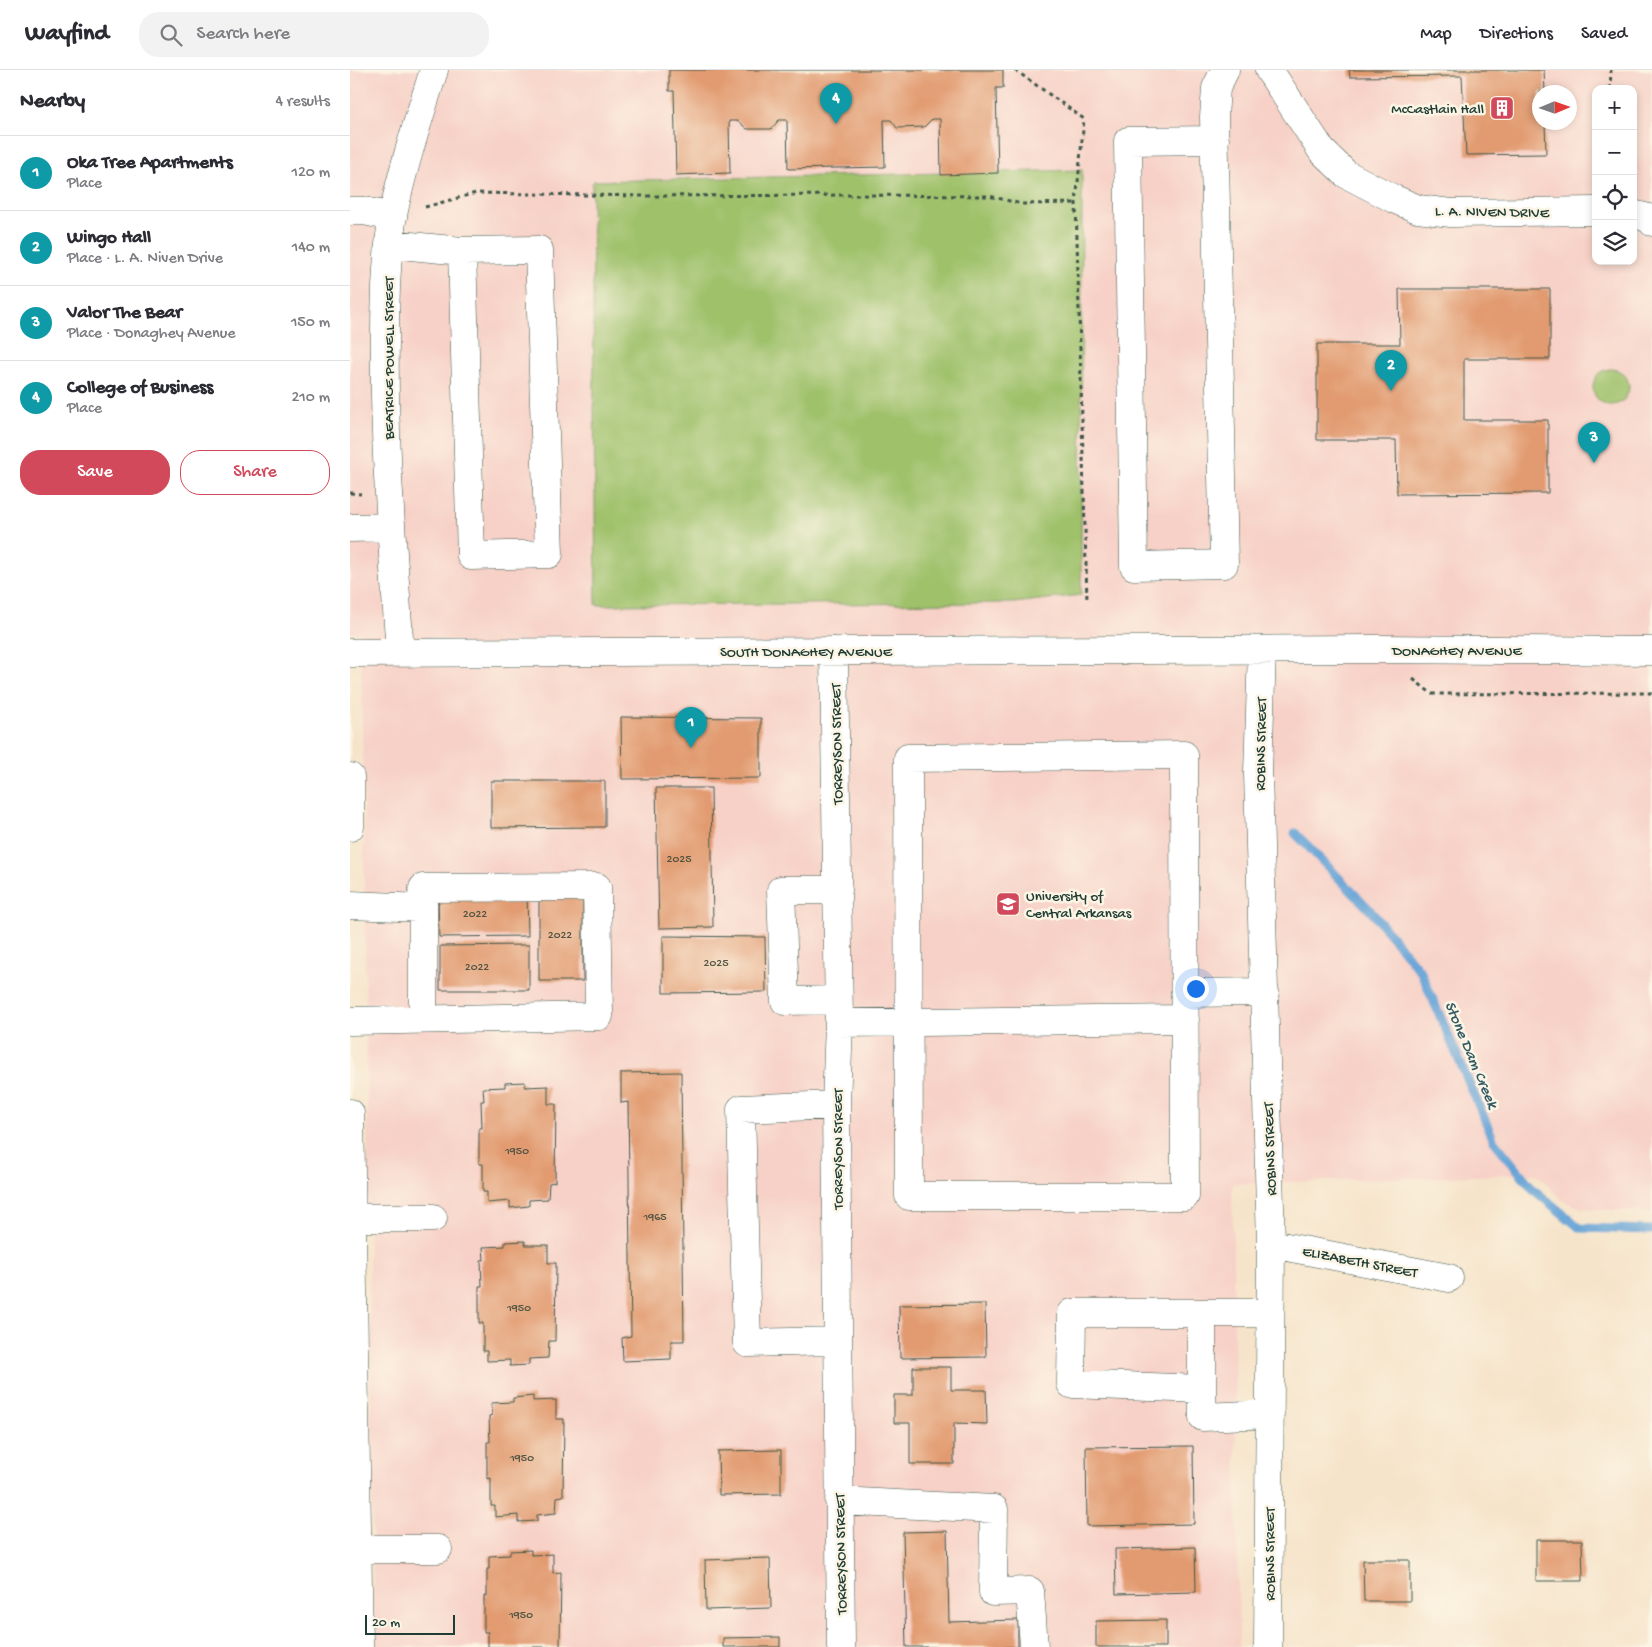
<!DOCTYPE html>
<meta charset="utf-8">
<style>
:root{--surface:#fff;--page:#f2f2f3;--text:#2b2b33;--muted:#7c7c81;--line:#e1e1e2;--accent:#d1495b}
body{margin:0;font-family:"Gochi Hand",sans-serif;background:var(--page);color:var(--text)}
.controls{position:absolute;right:15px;top:15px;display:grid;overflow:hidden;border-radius:10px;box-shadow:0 2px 8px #0003}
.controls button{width:45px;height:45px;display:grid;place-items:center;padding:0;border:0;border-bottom:1px solid var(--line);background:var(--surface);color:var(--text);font:25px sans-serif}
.compass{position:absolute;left:1182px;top:15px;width:45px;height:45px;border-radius:50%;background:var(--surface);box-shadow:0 2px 8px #0003;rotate:88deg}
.scale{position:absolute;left:15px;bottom:12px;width:90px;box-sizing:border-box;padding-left:5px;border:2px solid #1f3d34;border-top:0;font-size:14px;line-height:18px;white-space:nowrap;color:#1f3d34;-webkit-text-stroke:4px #fcf5e5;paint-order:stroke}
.you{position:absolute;left:845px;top:918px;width:18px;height:18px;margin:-12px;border:4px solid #fff;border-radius:50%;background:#1a73e8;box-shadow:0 0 0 8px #1a73e833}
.badge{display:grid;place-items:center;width:32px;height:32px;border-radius:50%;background:var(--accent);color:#fff;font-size:16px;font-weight:700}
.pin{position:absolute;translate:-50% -41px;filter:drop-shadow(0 1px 2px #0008)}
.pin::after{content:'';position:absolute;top:26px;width:18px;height:15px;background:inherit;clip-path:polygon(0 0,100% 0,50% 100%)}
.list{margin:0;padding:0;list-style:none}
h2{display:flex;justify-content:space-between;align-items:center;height:65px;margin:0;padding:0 20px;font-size:21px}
h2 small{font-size:16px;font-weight:400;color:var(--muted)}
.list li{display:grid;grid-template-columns:32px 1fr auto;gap:15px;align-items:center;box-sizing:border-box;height:75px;padding:0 20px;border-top:1px solid var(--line)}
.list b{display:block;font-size:19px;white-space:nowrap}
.list p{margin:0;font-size:16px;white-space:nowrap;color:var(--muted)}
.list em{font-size:16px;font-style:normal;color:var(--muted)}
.actions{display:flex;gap:10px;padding:15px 20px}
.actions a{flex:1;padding:11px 0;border:1px solid var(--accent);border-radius:20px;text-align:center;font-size:18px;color:var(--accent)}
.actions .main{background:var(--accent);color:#fff}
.icon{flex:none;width:28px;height:28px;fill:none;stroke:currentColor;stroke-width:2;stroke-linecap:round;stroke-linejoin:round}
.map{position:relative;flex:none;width:1302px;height:1577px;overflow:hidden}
header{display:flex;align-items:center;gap:30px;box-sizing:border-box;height:70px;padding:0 25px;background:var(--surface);border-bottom:1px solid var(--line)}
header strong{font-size:24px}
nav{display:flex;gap:28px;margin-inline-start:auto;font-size:18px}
.search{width:350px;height:45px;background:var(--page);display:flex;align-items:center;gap:12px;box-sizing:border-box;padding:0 18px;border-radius:20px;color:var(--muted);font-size:19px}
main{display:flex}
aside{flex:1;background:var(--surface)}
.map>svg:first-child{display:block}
.built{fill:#f7d1c7;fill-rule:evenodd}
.green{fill:#9fc16a;stroke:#5f7f4f}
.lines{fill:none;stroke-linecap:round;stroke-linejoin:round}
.stream{stroke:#64a2d6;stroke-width:9}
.building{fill:#e29b71}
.minor-casing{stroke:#3f564a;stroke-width:29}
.path{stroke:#3f564a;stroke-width:3;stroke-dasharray:4 4;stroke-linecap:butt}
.minor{stroke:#fff;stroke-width:28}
.labels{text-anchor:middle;stroke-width:5;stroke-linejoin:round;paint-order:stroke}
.number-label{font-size:12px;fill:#505443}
.poi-label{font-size:15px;fill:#1f3d34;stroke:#fcf5e5;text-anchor:end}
.street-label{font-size:15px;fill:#1f3d34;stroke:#fcf5e5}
.water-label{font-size:16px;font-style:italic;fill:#345b65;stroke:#fcf5e5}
</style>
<header>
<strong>Wayfind</strong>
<div class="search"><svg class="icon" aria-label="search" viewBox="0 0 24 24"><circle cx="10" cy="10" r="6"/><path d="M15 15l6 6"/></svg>Search here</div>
<nav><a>Map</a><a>Directions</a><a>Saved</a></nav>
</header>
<main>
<aside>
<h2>Nearby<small>4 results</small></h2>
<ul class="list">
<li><span class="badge" style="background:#0f9aa8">1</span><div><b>Oka Tree Apartments</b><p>Place</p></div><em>120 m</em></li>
<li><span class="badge" style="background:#0f9aa8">2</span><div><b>Wingo Hall</b><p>Place · L. A. Niven Drive</p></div><em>140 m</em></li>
<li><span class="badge" style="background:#0f9aa8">3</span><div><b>Valor The Bear</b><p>Place · Donaghey Avenue</p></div><em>150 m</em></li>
<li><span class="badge" style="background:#0f9aa8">4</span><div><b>College of Business</b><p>Place</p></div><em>210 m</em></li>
</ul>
<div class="actions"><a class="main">Save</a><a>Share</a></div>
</aside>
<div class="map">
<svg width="1302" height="1577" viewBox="0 0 1302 1577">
<rect width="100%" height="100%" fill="#fcf5e5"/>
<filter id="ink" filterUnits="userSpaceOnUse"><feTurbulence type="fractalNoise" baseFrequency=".02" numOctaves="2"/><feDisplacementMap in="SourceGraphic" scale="10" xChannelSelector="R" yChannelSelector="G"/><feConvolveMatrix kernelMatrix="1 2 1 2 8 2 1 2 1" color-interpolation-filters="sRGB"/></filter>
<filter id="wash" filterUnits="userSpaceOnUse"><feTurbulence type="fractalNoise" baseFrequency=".0096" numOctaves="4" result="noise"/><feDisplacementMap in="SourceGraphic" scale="20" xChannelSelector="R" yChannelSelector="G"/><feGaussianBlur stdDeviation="1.12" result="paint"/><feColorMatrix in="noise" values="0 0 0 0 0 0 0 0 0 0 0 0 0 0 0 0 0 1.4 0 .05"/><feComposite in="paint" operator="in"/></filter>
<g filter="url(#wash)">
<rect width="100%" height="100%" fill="#f6e4ca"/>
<path class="built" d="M0 0H1302V1142L1231 1138 1212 1130 1187 1104 882 1114 889 1577H24L11 563H0ZM1246 19H1283V191H1246ZM1190 22H1220V52H1190Z"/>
<path class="green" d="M732 100 731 525 664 533 246 535 242 113 244 111Z
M1243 317a18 18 0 1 1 36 0a18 18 0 1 1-36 0Z"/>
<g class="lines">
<path class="stream" d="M945 763 1019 839 1071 902 1144 1071 1184 1120 1230 1158 1302 1160"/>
</g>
<g id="blocks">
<path class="building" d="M319 0H653V18H646L648 103 591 105 590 49H582L574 57 547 58 541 50H534L535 97 438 99 437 50H429L421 59H397L388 51H379L380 103 326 105 324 21H319Z
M999 0H1194L1195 22H1190V52H1195L1196 84 1116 85 1112 6 1000 7Z
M1049 219H1200V289H1114V350H1198V423L1047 424 1046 370H967V274H1050Z
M271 647 411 648V708L272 709Z
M141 711H255V757L141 758Z
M306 718H361L363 857 309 858Z
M177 822 178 866 89 867 88 823Z
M189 822H233V911H189Z
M313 866 415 867 416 922 313 923Z
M179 875V920H90V876Z
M331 1002 334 1271H321V1289L273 1291 272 1268 281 1266 278 1032 271 1033V1003Z
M175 1012V1017L198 1016V1034H206L205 1112 199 1113 198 1129 179 1130V1136L160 1138V1131L137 1133V1122H133V1094H129V1058H132L131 1031H134L133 1018 155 1017V1013Z
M175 1171V1175H198V1193H206L205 1271H199L198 1288 179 1289V1295L160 1296V1290L137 1291V1281H133V1253H129V1216H132L131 1190H134L133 1177 155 1176V1172Z
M635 1234 636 1287 550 1288 549 1235Z
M563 1297H601V1320H636L637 1354 604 1353V1394H560V1353H544V1325H563Z
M183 1326V1331L206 1330V1349H214L213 1426 207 1427 206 1443 187 1445V1451L168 1452V1445L145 1447V1436H141V1408L137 1409V1372H140L139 1346 142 1345 141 1333 163 1332V1328Z
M843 1376 844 1454 737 1456 736 1377Z
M431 1380V1424L369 1425 368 1381Z
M597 1461 599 1552 668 1550V1577H556L553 1462Z
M1186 1470H1232L1233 1511H1186Z
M845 1477 846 1522 766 1524 765 1479Z
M181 1480V1485L203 1484V1503L211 1502 210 1577H138V1562H134V1526H137V1499H139V1486L160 1485V1481Z
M420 1488 421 1538 356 1540 355 1490Z
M1013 1490H1060V1531H1014Z
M816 1550V1577H746V1551Z
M430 1567V1577H373V1568Z"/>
</g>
</g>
<g filter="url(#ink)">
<use href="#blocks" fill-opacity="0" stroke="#3f564a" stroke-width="1"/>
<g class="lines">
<defs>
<path id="minor" d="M919 0 972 81 996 104 1044 129 1068 139 1101 143 1246 141
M865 70 778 71 784 496 874 494 864 47 866 18 875 0
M0 141H14L43 147
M1283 144 1299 148 1302 152
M40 174 112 181 189 180 199 484 121 486 112 181
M0 458 41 457
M912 580 908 703 921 1174 918 1577
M484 581 489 953 486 1035 491 1577
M0 583 1026 579 1302 581
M50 583C43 478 33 374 35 270 35 229 36 185 43 145 53 96 69 48 84 0
M834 685 835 1126H559L558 688Z
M0 707V757
M488 820H431L435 931 488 930
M0 835 73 838
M835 923 915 922
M0 951 249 946 247 817 73 818V949
M489 953 835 949
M486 1035 391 1039 397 1273 488 1271
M0 1043 9 1577
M2 1148H83
M921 1174 1099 1208
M852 1243V1319
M920 1344 853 1347 852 1319 721 1314 722 1243H920
M489 1431 644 1439 643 1522 680 1521 684 1577
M8 1479H88"/>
</defs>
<use href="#minor" class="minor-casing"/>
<path class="path" d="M665 0 734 49 726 133 737 531
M1260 19 1261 0
M75 137 126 123 294 126 509 125 639 126 672 134 726 133
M0 423 11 424
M1063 609 1082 624 1302 623"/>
<use href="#minor" class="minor"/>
</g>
</g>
<defs>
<symbol id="building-square" viewBox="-11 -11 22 22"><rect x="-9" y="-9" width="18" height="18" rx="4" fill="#d1495b" stroke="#fcf5e5"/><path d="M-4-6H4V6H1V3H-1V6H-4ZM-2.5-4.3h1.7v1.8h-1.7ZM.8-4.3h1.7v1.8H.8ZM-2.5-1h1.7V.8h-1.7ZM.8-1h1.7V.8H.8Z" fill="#fff"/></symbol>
<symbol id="university-square" viewBox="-11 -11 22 22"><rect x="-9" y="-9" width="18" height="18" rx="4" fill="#d1495b" stroke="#fcf5e5"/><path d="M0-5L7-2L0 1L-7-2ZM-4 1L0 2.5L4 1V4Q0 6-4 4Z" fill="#fff"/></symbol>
</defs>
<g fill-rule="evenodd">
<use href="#building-square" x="1138" y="24" width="28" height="28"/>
<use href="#university-square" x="644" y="820" width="28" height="28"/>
</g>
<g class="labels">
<g class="number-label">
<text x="329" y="792">2025</text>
<text x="125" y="847">2022</text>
<text x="210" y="868">2022</text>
<text x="366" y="896">2025</text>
<text x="127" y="900">2022</text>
<text x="167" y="1084">1950</text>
<text x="305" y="1150">1965</text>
<text x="169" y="1241">1950</text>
<text x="172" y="1391">1950</text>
<text x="171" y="1548">1950</text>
</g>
<g class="poi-label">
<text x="1134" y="43">McCastlain Hall</text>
<text x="676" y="830" text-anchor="start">University of<tspan x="676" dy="17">Central Arkansas</tspan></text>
</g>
<g class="street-label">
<text transform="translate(1142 141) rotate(1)" y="5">L. A. NIVEN DRIVE</text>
<text transform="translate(38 288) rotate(-90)" y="5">BEATRICE POWELL STREET</text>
<text x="1107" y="585">DONAGHEY AVENUE</text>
<text x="456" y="586">SOUTH DONAGHEY AVENUE</text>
<text transform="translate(486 674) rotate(-91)" y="5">TORREYSON STREET</text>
<text transform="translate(910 674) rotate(-89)" y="5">ROBINS STREET</text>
<text transform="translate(487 1079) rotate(-90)" y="5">TORREYSON STREET</text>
<text transform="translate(919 1079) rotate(-92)" y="5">ROBINS STREET</text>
<text transform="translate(1010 1191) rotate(11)" y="5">ELIZABETH STREET</text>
<text transform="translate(490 1484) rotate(-91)" y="5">TORREYSON STREET</text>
<text transform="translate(919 1484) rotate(-90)" y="5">ROBINS STREET</text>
</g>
<g class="water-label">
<text transform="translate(1123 984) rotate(67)" y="6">Stone Dam Creek</text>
</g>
</g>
</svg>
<div class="controls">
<button>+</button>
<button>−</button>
<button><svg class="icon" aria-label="locate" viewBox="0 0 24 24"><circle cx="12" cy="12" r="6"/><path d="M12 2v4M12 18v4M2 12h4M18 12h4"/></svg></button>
<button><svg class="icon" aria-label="layers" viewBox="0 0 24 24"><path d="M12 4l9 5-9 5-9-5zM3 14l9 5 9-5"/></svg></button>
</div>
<svg class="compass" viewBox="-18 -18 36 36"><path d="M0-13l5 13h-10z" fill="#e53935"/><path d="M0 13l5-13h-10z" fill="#7c7c81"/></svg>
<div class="scale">20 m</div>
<div class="you"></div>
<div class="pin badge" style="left:341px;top:678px;background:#0f9aa8">1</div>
<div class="pin badge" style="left:1041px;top:321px;background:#0f9aa8">2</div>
<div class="pin badge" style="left:1244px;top:393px;background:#0f9aa8">3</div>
<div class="pin badge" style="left:486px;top:54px;background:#0f9aa8">4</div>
</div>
</main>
